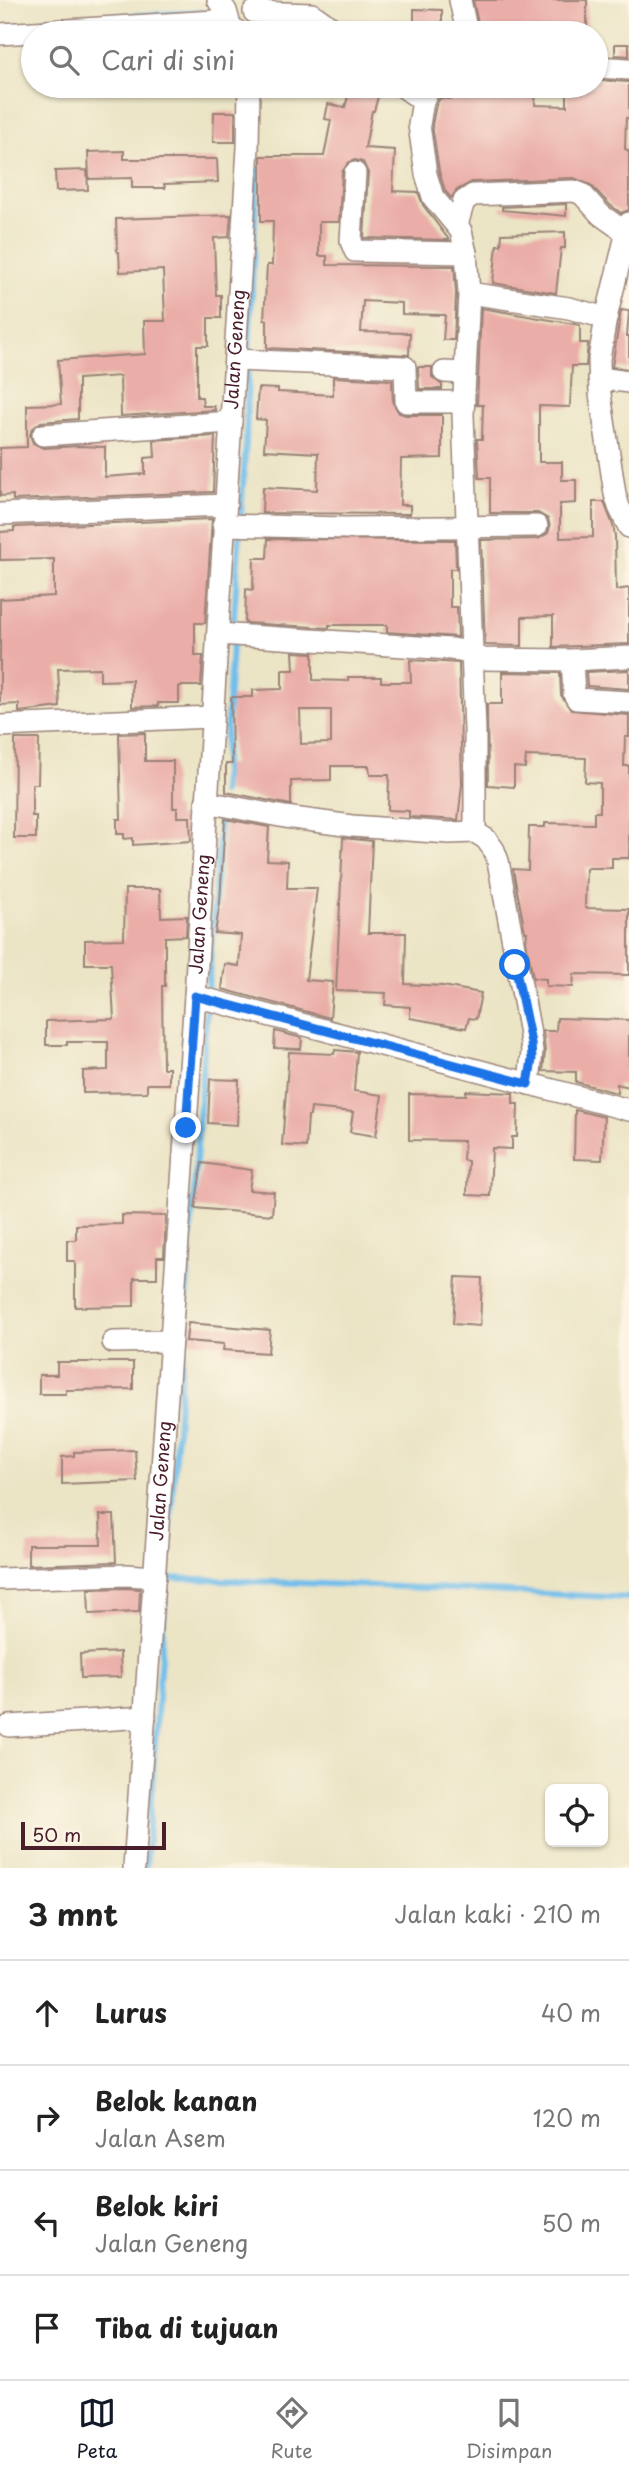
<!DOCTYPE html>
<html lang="id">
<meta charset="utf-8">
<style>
:root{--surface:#fff;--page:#f6f6f6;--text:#222;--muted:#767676;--line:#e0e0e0;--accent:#111827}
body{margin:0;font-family:"Playpen Sans",sans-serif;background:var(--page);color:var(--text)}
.controls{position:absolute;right:21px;bottom:21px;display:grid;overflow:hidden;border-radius:10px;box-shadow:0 2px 5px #0004}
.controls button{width:63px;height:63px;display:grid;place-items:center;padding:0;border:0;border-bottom:2px solid var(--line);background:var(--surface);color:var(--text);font:35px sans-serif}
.scale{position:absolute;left:21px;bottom:18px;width:145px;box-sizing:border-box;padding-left:7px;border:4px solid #4a1f2b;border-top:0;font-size:19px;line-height:24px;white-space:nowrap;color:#4a1f2b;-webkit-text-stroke:5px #fcf5e5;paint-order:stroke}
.stop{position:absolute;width:21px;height:21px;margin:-16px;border:5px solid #1a73e8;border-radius:50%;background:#fff}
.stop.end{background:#1a73e8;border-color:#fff;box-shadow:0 2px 7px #0008}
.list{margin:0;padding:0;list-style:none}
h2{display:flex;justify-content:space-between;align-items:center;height:91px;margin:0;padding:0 28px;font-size:30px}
h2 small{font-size:23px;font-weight:400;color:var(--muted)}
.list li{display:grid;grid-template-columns:46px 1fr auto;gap:21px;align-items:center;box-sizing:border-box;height:105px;padding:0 28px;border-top:2px solid var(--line)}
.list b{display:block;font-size:26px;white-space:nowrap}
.list p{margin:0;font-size:23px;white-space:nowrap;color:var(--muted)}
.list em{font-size:23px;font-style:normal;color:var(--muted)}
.icon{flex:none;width:38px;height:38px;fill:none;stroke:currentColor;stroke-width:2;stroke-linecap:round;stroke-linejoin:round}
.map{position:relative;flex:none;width:629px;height:1868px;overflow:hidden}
.search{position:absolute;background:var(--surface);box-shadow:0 2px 5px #0004;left:21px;right:21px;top:21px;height:77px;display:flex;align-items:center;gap:18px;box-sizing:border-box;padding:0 24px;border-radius:38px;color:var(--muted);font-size:26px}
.sheet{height:511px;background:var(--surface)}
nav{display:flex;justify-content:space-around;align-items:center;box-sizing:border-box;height:98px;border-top:2px solid var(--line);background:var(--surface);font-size:19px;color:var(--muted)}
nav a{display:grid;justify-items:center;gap:4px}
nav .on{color:var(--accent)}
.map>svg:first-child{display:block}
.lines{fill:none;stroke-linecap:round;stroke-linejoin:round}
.stream{stroke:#71beeb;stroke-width:6}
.building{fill:#eaada7;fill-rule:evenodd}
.minor-casing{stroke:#9a8278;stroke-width:24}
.minor{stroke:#fff;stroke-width:21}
.route{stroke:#1a73e8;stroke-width:9}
.labels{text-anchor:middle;stroke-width:5;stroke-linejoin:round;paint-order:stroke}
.street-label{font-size:18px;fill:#4a1f2b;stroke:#fcf5e5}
</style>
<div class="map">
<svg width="629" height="1868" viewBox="0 0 629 1868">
<rect width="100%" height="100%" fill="#fcf5e5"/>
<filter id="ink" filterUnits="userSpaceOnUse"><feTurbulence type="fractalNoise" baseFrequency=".0143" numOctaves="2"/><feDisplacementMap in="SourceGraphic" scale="14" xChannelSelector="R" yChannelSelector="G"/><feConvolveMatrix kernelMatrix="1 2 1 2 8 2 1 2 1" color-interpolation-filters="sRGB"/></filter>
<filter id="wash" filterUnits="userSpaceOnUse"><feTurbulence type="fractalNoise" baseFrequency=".00686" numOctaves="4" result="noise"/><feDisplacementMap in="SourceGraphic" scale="28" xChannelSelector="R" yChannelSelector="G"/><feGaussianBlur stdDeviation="1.57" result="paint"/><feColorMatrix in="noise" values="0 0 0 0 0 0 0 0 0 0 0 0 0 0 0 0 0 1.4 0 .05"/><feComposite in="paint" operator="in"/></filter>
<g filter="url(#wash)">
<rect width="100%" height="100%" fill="#ebe4c5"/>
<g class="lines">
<path class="stream" d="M110 17 200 12
M249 354 257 168
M222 793 246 441 248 369
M168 1578 451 1589 629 1598
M146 1868 220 822"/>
</g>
<g id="blocks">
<path class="building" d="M473 0H587V27H553V31L480 33Z
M414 9 442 10V27L414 26Z
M615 44H629V56L615 55Z
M596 80 629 82V118H626L625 149 629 151V210L621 213 610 205 591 185 574 178 472 182 457 190 451 198 445 191 439 171 432 125 436 105 440 98 452 99 453 86H536L535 105 567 106V86H596Z
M351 86H381L374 111H372L365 148 395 150 393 191 418 192 423 205 449 240 364 238 368 173 363 162 355 160 349 162 342 172 339 222H319V256H327V265L454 266 456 293 454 340H443L445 315 402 314V303L363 301 361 332 410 333 409 355 267 348V320H264L267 265H272L273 221H261V156H324L331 120 325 119 328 104 345 107Z
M214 112H235V142H213Z
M124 151V159H217L218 182 164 184 165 188H132V178L89 179 88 152Z
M87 170 88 190 56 191 55 171Z
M566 204V216L502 210V207Z
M231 215 229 237 214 238 216 295H221V318H208V346H197V397H202L203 406H214L215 410 121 416 120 376 78 379V419L41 422 32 429 30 435 33 443 43 448 79 446 105 447V477L145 474V458L155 457 154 440 215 436 213 492 13 500V495L0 496V448L27 447V405L61 404 58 360 145 354 144 321H165L163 270 120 272 119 252H117L116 219Z
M565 232V248H561L556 293 493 283 497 245H501L502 234Z
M481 308 580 325V343H588L586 366H572L570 407 539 406V462H562V480H576V503L560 504V538L593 537V502H604L613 525 615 536 616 590 629 588V644L553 647V616L522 617V646L485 645 481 540 538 539 548 533 550 527 548 519 538 513H490V478H479L477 439H482L483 405H477Z
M621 310 629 311 627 336H629V369L612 367Z
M418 367H432V377L442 385V389H419Z
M333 377 392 380 393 403 399 413 406 415H442V458L401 459 400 505H410V514L262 513 263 487 317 490 318 453 264 450 266 420 256 419 258 388 278 389V392L333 395Z
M212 519 205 623H195V656H203L201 686H179V703H158V706L132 707V680L100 681V668L58 669 60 707 19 712V704L0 705V599L54 596V559L0 560V532L14 531V527Z
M268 539 455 540 456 569H450V607H457L458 637 387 632V625H329V628L245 623 246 589 253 590 254 558H267Z
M293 652 313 653V680L348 681V677H381V682H411L410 660 459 663 462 784 458 820 409 817V811L388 810 389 775H370L369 766H331V780L291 781V805L226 792V764H232L231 697H253V690L282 689V670H294ZM300 710H331V743L301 744Z
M629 670V689L587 686 586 672Z
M502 672 560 673 561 695 571 710 629 715V737H625L624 766H629V858H612V868H586L585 908 629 909V975L574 974 573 987 546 986V979L533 978 526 941 527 932H525L513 869 528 870 529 827H545V823L594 824V812H600V783L585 782 586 758 526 756 525 768 514 767V787L488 785 487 704H502Z
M145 733V761H173V808H177V817H190L191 841 133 845V838L124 839V834H117V819H121L119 734Z
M15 739H39L38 784H32V816H36V838H14Z
M225 819 269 827 267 860 288 861 287 888H317L306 980 333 982 330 1018 222 989 225 964 239 966 241 935 215 933 220 903Z
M343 838 372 841 368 933H406L405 984 443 986 481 993 476 1019 469 1018 466 1028 410 1018V1007L385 1005 386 993 336 991Z
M125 889H160L161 917 187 916 186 936 165 937V986H162L163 1068H169V1084H147V1092L83 1093V1071L108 1070V1042H67V1045H46V1021L114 1019 111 964H85V940L124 939Z
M557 1018 629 1020V1087L617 1084V1093L576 1082V1072L543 1071 545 1052 543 1031H556Z
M275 1031 302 1038 301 1049 274 1048Z
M335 1050 357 1052 354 1091 382 1095 376 1136 350 1132 353 1112 311 1108 310 1116H308L306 1147 282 1145 289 1052 334 1054Z
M210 1079 239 1080 237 1125 208 1123Z
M466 1091 513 1093V1104H518L517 1137H512V1149L492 1148 490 1196 467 1195 468 1161 463 1160 464 1141 409 1140V1094L466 1095Z
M575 1110 604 1117 602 1160 574 1159Z
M202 1163 252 1170 249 1190 274 1192 272 1215 195 1208Z
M122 1215 166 1216 164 1257H157V1278H134V1306L75 1307V1261H67V1240H76V1225L122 1224Z
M456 1277 482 1278 480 1326 453 1324Z
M188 1323 270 1330 268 1353 223 1350 224 1344 186 1341Z
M57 1362H133V1389L66 1390V1394H39V1375H57Z
M135 1450 137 1481 62 1484V1457L74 1456V1452Z
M100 1515H114L116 1562 28 1565V1545H101Z
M127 1588 140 1589 139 1612 89 1614 88 1589Z
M120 1652 121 1677 81 1678 80 1654Z"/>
</g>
</g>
<g filter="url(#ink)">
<use href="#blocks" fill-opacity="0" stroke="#9a8278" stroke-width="2"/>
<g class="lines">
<defs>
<g id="minor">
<path d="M218 0 226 11 230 25"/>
<path d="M460 0 467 33"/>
<path d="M254 12 312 14 339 33"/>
<path d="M0 34 215 21 228 24 239 33"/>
<path d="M596 67 629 69"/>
<path d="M402 86 423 101"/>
<path d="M431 86 423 101 419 125 426 174 433 197 461 231 466 253 469 293 463 415 475 730V832"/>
<path d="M355 173 351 241 355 251 466 253"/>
<path d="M629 223 606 318 599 359 600 394 615 494 619 507 629 527"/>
<path d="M457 225 464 201 473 195 574 191 582 194 601 215 625 232"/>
<path d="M469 293 569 308 606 318"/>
<path d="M235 360 405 367 406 402H464"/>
<path d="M444 372 465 373"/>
<path d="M599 378 629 382"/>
<path d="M43 435 231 422"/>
<path d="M0 514 225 505"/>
<path d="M223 525 345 528 537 526"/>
<path d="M218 634 450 649 466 651 483 659 572 660 574 694 577 699 629 702"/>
<path d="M572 660 629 657"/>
<path d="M0 726 211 717"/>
<path d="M206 802 285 817 352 826 449 833 475 832 486 839 494 850 498 861 529 1028 532 1051 529 1084"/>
<path d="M195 996 629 1110"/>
<path d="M113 1342 171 1341"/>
<path d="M0 1579 127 1575 155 1577"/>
<path d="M9 1726 145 1717"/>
<path id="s1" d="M134 1868 195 996 248 148 249 86"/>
</g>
</defs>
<use href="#minor" class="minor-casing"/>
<use href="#minor" class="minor"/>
</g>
</g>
<g class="lines" filter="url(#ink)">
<path class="route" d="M186 1128 195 996 528 1084 532 1060 531 1043 515 965"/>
</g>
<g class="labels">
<g class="street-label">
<text dy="6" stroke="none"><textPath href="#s1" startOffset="1522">Jalan Geneng</textPath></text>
<text dy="6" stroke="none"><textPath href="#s1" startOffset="956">Jalan Geneng</textPath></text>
<text dy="6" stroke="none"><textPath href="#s1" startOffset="388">Jalan Geneng</textPath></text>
</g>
</g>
</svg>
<div class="controls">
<button><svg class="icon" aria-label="locate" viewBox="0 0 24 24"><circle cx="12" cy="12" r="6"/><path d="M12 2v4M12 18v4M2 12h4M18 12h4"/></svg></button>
</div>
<div class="scale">50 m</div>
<div class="stop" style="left:515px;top:965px"></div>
<div class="stop end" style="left:186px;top:1128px"></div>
<div class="search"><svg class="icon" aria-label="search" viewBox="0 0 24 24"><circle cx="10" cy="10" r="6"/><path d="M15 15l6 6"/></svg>Cari di sini</div>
</div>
<section class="sheet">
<h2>3 mnt<small>Jalan kaki · 210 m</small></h2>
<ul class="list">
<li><svg class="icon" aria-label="ahead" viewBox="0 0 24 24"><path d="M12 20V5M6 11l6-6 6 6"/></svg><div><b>Lurus</b></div><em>40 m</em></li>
<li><svg class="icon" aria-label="right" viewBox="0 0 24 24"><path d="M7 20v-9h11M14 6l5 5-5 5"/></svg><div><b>Belok kanan</b><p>Jalan Asem</p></div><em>120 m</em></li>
<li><svg class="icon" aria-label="left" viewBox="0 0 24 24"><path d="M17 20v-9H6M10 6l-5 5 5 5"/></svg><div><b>Belok kiri</b><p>Jalan Geneng</p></div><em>50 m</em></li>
<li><svg class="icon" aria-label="arrive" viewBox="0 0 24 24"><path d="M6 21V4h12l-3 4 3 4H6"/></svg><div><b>Tiba di tujuan</b></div></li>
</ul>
</section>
<nav>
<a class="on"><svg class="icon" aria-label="map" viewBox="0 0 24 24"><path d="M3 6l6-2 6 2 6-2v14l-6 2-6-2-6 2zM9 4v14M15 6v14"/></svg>Peta</a>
<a><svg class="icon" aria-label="directions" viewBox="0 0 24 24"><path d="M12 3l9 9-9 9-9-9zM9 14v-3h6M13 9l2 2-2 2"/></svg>Rute</a>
<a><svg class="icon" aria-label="saved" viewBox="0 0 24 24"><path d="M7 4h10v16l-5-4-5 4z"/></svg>Disimpan</a>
</nav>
